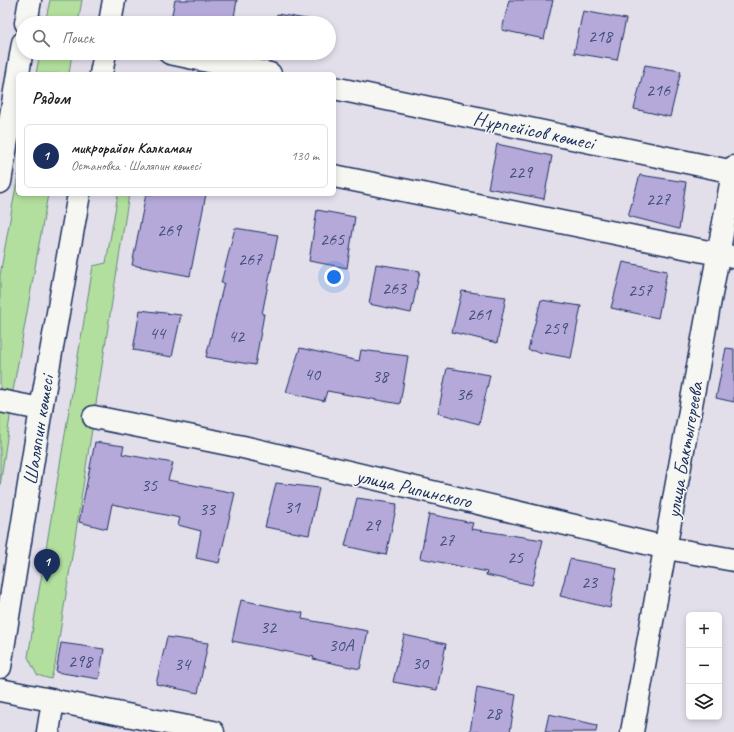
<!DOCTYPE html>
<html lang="ru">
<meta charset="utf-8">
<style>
:root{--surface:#fff;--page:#f2f2f2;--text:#202124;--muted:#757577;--line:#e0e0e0;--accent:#1b2f5e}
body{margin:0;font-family:Caveat,sans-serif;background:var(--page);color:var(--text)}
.controls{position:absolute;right:12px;bottom:12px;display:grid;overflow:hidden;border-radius:6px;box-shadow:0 2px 6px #0003}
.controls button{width:36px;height:36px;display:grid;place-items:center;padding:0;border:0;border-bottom:1px solid var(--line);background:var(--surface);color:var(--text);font:20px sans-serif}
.you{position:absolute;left:334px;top:277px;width:14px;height:14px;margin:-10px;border:3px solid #fff;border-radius:50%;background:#1a73e8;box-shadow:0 0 0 6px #1a73e833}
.badge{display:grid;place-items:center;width:26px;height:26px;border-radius:50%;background:var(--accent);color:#fff;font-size:13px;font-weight:700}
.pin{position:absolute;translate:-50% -33px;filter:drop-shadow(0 1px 2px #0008)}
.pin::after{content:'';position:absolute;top:21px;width:14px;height:12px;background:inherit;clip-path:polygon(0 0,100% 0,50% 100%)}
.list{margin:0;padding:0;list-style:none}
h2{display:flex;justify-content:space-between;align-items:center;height:52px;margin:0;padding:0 16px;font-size:17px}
h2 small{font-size:13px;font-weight:400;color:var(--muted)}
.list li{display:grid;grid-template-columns:26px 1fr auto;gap:12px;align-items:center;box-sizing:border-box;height:64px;margin:0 8px 8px;padding:0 8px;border:1px solid var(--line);border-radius:6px}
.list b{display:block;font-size:15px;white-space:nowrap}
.list p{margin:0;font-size:13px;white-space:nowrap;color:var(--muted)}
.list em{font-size:13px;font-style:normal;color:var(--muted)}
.icon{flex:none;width:22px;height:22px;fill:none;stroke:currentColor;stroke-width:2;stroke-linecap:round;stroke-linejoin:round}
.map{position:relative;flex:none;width:734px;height:732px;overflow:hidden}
.search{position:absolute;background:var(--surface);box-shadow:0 2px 6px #0003;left:16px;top:16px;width:320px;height:44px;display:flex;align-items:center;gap:10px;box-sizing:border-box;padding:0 14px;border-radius:22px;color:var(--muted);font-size:15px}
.panel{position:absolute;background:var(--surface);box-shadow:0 2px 6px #0003;left:16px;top:72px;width:320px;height:124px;border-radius:6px}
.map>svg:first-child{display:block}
.green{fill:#b2df9d;stroke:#66877e}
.building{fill:#b5a9da;stroke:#1b2f5e}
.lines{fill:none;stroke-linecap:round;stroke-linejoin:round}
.minor-casing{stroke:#1b2f5e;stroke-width:25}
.secondary-casing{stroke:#1b2f5e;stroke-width:25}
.minor{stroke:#f6f6f2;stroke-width:22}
.secondary{stroke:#f6f6f2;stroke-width:22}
.labels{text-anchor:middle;stroke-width:3;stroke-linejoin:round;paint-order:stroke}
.number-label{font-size:18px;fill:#424e7d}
.street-label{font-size:20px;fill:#1b2f5e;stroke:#f6f6f2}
</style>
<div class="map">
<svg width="734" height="732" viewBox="0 0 734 732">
<rect width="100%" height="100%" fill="#e2dfeb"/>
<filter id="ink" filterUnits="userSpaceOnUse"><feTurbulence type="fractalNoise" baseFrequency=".025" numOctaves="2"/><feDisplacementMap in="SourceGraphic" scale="8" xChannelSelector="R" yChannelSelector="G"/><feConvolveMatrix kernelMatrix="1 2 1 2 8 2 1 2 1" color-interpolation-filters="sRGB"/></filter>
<g filter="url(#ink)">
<path class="green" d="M50 0H82L78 23H45Z
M40 53H72L69 74H36Z
M18 175V194H48L13 391 0 389V275Z
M118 194H129L55 664 51 679 37 675 28 657 93 266 106 263Z
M0 401 12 403 0 486Z"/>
<path class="building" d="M175 0H237L233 23H170Z
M509 0H553L544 39 502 30Z
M583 11 626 19 617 60 574 53Z
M277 14 312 20V23H275Z
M645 65 681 71 670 117 634 109Z
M497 144 552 156 544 199 488 188Z
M640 175 686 182 679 229 628 216Z
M146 194H206L190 276 132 265Z
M317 210 355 217 347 268 309 261Z
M235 228 278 235 262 314H264L255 365 206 357 224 283H221Z
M623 262 667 271 658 318 611 308Z
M376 264 420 271 411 313 369 304Z
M462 291 506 297 497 343 452 332Z
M541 300 581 306 571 358 528 350Z
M140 310 181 315 172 357 133 350Z
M300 348 359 361 361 350 408 356 400 404 327 391 324 401 286 392Z
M726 348 734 349V402L716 398Z
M447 368 490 375 479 424 438 413Z
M95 442 124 446 122 454 173 463 168 480 235 493 219 563 196 558 201 531 178 525 180 518 112 504 107 529 79 522Z
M276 483 319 488 309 535 265 527Z
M357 498 397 504 386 555 345 546Z
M429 514 473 523 471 529 543 540 532 585 486 575 487 572 420 558Z
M570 559 617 568 610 608 560 596Z
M241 600 303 613 302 619 368 631 360 669 313 659 314 657 232 641Z
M404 635 446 644 437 690 393 682Z
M167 637 208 643 198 693 156 684Z
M61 643 104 649 99 679 56 672Z
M477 687 516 695 510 732H470Z
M549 714 597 725 596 732H545Z"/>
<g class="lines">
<defs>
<path id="minor" d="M26 23 30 0
M170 53 270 74
M334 88 734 172
M334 176 733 257
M0 182 23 43
M0 401 41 409
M94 417 243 447 667 548 734 560
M0 690 213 732
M48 732 53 701
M632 732 734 167"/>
<path id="secondary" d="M110 23 114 0
M101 74 105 53
M0 667 41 409 79 194"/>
</defs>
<use href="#minor" class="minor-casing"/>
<use href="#secondary" class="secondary-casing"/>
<use href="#minor" class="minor"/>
<use href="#secondary" class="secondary"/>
</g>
</g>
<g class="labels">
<g class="number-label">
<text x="600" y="42">218</text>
<text x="658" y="96">216</text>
<text x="520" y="178">229</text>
<text x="658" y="205">227</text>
<text x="169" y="236">269</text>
<text x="332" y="245">265</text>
<text x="250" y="265">267</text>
<text x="394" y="294">263</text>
<text x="640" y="296">257</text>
<text x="479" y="320">261</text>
<text x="555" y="334">259</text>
<text x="157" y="339">44</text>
<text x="236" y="342">42</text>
<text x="312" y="380">40</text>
<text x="380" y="382">38</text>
<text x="464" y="400">36</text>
<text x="149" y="491">35</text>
<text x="292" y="513">31</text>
<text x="207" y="515">33</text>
<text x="372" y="531">29</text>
<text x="446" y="546">27</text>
<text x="515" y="563">25</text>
<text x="589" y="588">23</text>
<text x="268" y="633">32</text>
<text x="341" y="651">30А</text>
<text x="80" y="667">298</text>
<text x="420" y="669">30</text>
<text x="182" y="670">34</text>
<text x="493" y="719">28</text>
</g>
<g class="street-label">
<text transform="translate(534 130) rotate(12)" y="7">Нұрпейісов көшесі</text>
<text transform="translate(38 430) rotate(-81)" y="7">Шаляпин көшесі</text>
<text transform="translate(684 450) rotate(-80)" y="7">улица Бактыгереева</text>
<text transform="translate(414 488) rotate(13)" y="7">улица Рипинского</text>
</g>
</g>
</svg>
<div class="controls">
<button>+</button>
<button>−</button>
<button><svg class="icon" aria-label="layers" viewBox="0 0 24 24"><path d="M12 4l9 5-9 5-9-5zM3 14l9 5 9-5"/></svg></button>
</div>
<div class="you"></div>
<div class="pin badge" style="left:47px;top:582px">1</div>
<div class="search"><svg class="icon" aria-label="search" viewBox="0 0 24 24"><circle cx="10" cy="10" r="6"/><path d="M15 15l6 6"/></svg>Поиск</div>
<section class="panel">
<h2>Рядом<small></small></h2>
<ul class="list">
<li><span class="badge">1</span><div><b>микрорайон Калкаман</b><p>Остановка · Шаляпин көшесі</p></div><em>130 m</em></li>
</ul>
</section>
</div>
